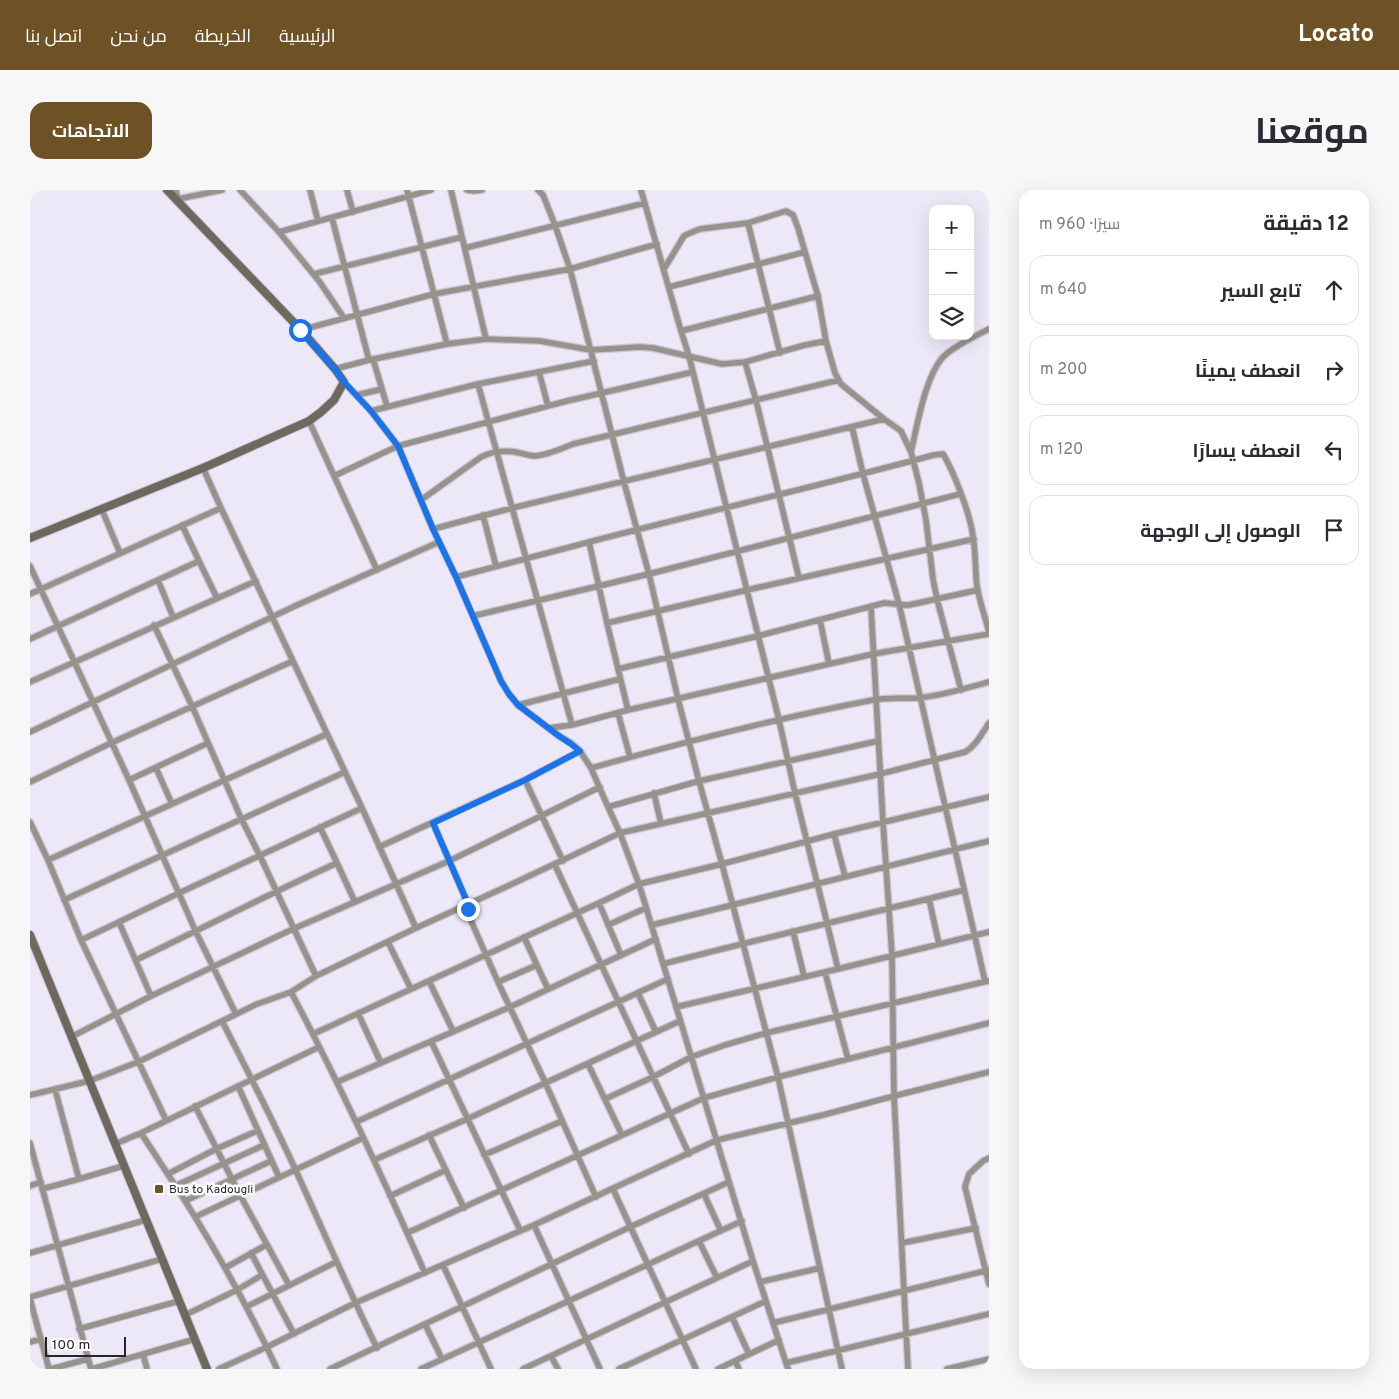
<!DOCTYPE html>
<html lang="ar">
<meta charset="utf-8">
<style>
:root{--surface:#fff;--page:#f7f7f7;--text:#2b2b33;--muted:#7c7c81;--line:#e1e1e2;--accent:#6e5125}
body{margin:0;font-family:Overpass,Cairo,sans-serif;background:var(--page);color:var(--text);direction:rtl}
.controls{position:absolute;right:15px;top:15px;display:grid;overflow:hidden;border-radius:10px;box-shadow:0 5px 20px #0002}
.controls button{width:45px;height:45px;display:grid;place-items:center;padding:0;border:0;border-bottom:1px solid var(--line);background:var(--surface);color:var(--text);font:25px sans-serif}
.scale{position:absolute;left:15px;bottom:12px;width:81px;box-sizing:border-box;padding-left:5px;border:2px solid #27252b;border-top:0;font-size:14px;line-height:18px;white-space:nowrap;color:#27252b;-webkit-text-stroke:4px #fff;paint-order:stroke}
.stop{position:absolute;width:15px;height:15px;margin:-11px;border:4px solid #1a73e8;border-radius:50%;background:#fff}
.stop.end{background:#1a73e8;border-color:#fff;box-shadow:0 1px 5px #0008}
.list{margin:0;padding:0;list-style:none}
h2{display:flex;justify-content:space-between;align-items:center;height:65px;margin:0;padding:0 20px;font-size:21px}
h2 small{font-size:16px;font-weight:400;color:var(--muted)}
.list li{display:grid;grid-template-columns:32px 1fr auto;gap:15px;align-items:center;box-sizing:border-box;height:70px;margin:0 10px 10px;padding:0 10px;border:1px solid var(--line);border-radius:15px}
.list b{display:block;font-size:19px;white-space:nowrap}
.list em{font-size:16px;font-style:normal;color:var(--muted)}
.icon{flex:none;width:28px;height:28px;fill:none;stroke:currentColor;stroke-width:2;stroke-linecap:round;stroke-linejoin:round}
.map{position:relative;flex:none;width:959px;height:1179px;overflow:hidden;direction:ltr;border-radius:15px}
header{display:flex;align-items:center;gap:30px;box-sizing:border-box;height:70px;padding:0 25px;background:var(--accent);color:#fff}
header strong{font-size:24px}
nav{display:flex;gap:28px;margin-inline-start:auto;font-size:18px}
.intro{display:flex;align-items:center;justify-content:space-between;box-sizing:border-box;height:120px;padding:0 30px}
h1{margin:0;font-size:35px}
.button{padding:12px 22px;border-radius:15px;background:var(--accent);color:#fff;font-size:18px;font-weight:700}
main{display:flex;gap:30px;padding:0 30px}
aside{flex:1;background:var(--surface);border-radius:15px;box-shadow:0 5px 20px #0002}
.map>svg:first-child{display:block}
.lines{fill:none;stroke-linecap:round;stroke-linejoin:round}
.street-casing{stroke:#c9c5d3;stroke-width:8}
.secondary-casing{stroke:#c9c5d3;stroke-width:10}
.street{stroke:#96928c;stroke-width:5.5}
.secondary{stroke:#6e685f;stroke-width:8}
.route{stroke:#1a73e8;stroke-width:6}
.poi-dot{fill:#6e5125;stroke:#fff;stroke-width:2}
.labels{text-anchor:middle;stroke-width:5;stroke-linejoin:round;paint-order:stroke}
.poi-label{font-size:12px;fill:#27252b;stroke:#fff;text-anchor:start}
</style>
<header>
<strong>Locato</strong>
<nav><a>الرئيسية</a><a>الخريطة</a><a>من نحن</a><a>اتصل بنا</a></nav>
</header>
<div class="intro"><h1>موقعنا</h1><a class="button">الاتجاهات</a></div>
<main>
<aside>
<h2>12 دقيقة<small>سيرًا · 960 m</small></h2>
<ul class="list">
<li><svg class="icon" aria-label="ahead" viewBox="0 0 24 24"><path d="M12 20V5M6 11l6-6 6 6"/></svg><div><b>تابع السير</b></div><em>640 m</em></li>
<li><svg class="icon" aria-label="right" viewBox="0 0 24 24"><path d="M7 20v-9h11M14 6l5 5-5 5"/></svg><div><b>انعطف يمينًا</b></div><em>200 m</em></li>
<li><svg class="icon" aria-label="left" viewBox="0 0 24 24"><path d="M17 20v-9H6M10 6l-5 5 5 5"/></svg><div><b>انعطف يسارًا</b></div><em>120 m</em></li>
<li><svg class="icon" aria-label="arrive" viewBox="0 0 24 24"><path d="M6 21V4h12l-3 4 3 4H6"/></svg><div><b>الوصول إلى الوجهة</b></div></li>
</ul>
</aside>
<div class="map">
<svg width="959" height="1179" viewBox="0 0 959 1179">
<rect width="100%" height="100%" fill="#ece8f8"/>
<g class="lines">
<defs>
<path id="street" d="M146 0 148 12
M210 0 249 42 289 91 314 128
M280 0 288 31
M317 0 323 22
M377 0 417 154
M421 0 456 149
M437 0 444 1 452 0
M508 0 513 5 525 35 540 79 594 292 619 384 648 509 669 591 692 674 748 887 812 1179
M611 0 651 141 659 166 749 530 765 603 797 733 808 779
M148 9 192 0
M302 28 339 170
M718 33 750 163
M249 42 401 0
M435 58 615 13
M634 79 654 46 660 43 670 39 718 33 756 21 763 25 768 38 788 106 796 151
M284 84 432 47
M639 97 775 62
M271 140 404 104 540 79 627 54
M651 141 788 106
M343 169 357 216
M715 172 726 210 769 388
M305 179 339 170 417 154 456 149 510 151 561 160 610 157 623 158 692 174 715 172 775 155 796 151 805 183 811 194 854 229 871 241 881 262 889 293 896 330 903 389 907 409 931 500
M509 182 518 216
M314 192 341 221 368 256 403 339 426 387 471 491 479 504 488 515 529 546 541 553 550 561 561 578 578 617 590 643 609 694 723 1071 758 1179
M448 194 542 535
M327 205 352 199
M341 221 448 194 564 171
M279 231 347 380
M822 237 833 284 869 414 955 791
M881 262C887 236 895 187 913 167 924 156 945 146 959 139
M173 278 191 318 332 618 386 738
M304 286 368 256 537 211 663 182
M391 310 451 267C463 261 477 260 490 263 495 264 500 266 505 266 518 265 531 259 543 254L809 190
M72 320 90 363
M453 325 466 376
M403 339 482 318 854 229
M169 371 187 408
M0 376 99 590 166 742 206 824
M426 387 559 352
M128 390 143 427
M0 404 191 318
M841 417 853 632 862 765 864 906 878 1179
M443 426 619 384 930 304
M790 430 799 474
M577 433 717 400 944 349
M124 435 162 516 211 628 230 666 286 786
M959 442C955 427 950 412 947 397 945 380 946 364 943 347 941 326 924 282 913 264L904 265C789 296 674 322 559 352L577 433 598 520 843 464 959 444
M0 449 169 371 152 335
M588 479 728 446 854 413 879 415 948 400
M0 492 226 391
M488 515 590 489
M588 523 600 567
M519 538 542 535 598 520
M0 542 265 416 409 352
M126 578 142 614
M561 578C654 552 748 528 843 510 858 507 873 509 888 508 912 506 936 498 959 492
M99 590 178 553
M495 590 533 671
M0 592 81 553 263 471
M624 603 631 634
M578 617 669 591 848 551
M0 632 18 670 51 750 136 930
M403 633 438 714 442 733 468 792 515 892 566 1007
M290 637 307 673
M804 644 815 686
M349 657 495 590 550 561
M18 670 297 544
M525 675 659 964
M899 709 909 754
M34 710C128 668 221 624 315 582
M569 713 591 765
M89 732 149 703 332 618
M578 735 616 718
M622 735 959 651
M763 741 774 786
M494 747 518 799
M358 752 381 799
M106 770C173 738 239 704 307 673L325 712
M633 774C733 748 834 725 934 700
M795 782 818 869
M399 791 423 841
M468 792 507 775
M261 802C310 894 353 988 395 1083
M608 803 626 842
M121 806 263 739 419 671 570 597
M646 817 808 779 959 742
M328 823 351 873
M192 831C217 880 243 930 266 981 293 1040 318 1099 347 1158
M283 844 569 713 609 694 692 674 804 644 959 607
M41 847 121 806 89 732 51 750
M401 851 490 1040
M558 874 592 945
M307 892 480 817 626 749
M208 896 249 987
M25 899 49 989
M0 905 59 891 108 872 227 814 261 802 286 786 386 738 480 695 590 643 850 584 935 562C946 556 952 543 959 533
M575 909 623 887 661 867 695 855 736 843 958 791
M165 916 210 1005 259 1095
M326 932 638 789
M111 943C129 971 148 999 165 1027 195 1076 223 1127 247 1179
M399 945 434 1018
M0 953 61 1179
M85 954 111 943 289 857
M454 965 532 931
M959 968 953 971 939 984 935 997 959 1094
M344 970 437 929 650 831
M138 984 186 959 227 941
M0 996 11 992
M145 996 234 955
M12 999 49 989 93 976
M583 999 666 1179
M674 1004 691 1041
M360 1006 416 980
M155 1011 241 971
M165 1027 333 948
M504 1035 570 1179
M377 1043 674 908 748 887 959 833
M669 1051 687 1088
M872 1053 946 1038
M0 1063 116 1030
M221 1063 264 1144
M413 1075 461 1179
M195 1078 236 1055
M730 1092 790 1078
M0 1107 132 1069
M0 1109 19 1179
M216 1117 306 1072
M155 1125 207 1100 232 1085
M702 1127 719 1164
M743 1133 959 1080
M395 1134 412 1169
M49 1139 149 1111
M0 1152 11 1149
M113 1164 117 1179
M521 1166 528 1179
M705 1171 709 1179
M756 1173 959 1124
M21 1179 58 1169
M62 1179 165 1149
M189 1179 237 1157 325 1113 504 1035 687 950 793 925 864 906 959 882
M300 1179 600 1037 699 992
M391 1179 712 1031
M493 1179 723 1071
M589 1179 736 1111
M688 1179 749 1150
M917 1179 959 1169"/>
<path id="secondary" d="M0 348 173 278 279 231 291 222 304 210 314 192 305 179 271 140 137 0
M0 745 177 1179"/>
</defs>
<use href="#street" class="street-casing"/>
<use href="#secondary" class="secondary-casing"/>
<use href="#street" class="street"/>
<use href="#secondary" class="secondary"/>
</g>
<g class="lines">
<path class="route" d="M270 140 305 179 314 192 341 221 368 256 403 339 426 387 471 491 479 504 488 515 529 546 541 554 550 561 495 590 403 633 438 714V719"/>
</g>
<rect class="poi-dot" x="124" y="994" width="10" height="10" rx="2.5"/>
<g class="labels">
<g class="poi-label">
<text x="139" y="1003">Bus to Kadougli</text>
</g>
</g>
</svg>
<div class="controls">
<button>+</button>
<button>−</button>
<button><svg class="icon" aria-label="layers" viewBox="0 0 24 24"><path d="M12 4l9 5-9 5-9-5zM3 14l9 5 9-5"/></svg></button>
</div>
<div class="scale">100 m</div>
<div class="stop" style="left:270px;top:140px"></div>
<div class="stop end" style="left:438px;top:719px"></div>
</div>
</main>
